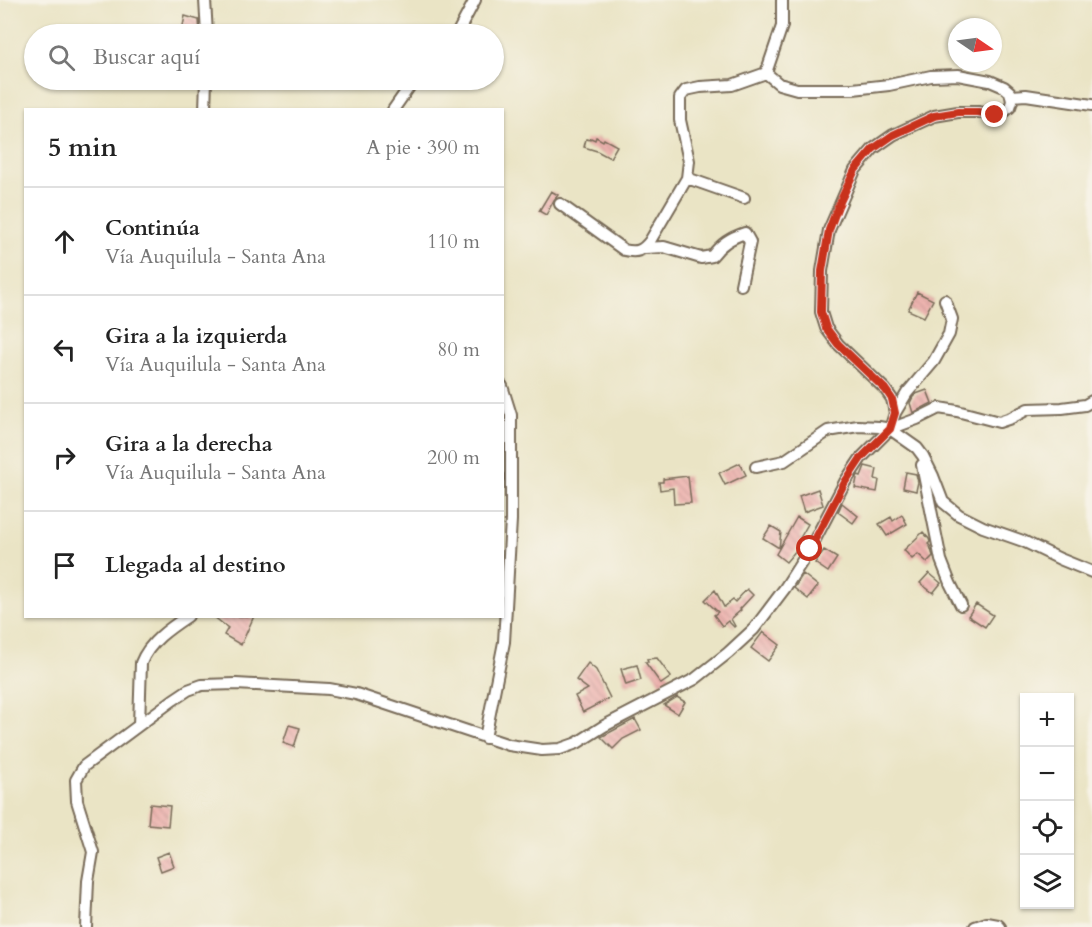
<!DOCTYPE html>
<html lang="es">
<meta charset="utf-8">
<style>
:root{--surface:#fff;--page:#f6f6f6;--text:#222;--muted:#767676;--line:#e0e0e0}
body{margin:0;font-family:Cardo,serif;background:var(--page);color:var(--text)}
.controls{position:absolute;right:18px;bottom:18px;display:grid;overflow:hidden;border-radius:0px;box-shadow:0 2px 4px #0004}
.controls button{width:54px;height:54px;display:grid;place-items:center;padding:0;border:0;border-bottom:2px solid var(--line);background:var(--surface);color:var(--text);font:30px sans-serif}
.compass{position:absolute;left:948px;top:18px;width:54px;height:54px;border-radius:50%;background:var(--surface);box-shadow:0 2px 4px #0004;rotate:103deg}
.stop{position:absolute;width:18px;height:18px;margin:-14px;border:4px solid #c8321e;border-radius:50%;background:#fff}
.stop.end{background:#c8321e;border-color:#fff;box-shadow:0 2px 6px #0008}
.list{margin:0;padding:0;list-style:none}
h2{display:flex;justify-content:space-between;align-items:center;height:78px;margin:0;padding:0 24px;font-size:26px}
h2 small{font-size:20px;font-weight:400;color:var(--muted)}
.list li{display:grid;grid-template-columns:39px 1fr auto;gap:18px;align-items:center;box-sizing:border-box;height:108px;padding:0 24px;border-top:2px solid var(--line)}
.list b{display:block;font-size:22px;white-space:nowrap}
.list p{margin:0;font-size:20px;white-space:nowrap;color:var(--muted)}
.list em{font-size:20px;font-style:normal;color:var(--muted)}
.icon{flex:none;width:33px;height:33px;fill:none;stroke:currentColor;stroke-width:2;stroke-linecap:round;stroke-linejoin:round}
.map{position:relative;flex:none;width:1092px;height:927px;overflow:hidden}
.search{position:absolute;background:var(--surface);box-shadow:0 2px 4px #0004;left:24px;top:24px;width:480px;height:66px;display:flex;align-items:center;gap:15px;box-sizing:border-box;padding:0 21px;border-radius:33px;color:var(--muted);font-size:22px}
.panel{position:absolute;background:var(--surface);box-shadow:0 2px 4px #0004;left:24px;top:108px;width:480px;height:510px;border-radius:0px}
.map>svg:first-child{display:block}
.building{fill:url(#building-back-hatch)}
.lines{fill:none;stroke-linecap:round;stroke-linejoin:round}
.minor-casing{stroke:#786b58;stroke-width:14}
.minor{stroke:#fff;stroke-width:10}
.route{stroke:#c8321e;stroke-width:8}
</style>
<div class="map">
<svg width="1092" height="927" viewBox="0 0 1092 927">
<defs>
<pattern id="building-back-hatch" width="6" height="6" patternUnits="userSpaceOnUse" patternTransform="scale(1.5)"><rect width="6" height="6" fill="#edb2ae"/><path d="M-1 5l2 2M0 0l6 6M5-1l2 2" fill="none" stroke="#cc9995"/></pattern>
</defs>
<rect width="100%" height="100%" fill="#f7f3e8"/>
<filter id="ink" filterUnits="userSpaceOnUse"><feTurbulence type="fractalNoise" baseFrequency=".0167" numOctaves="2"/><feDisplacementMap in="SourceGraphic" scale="12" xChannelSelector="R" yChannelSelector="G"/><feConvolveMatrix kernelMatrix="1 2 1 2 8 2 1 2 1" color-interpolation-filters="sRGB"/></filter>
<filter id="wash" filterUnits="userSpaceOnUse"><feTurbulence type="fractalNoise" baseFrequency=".008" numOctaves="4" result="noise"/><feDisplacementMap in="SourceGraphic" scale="24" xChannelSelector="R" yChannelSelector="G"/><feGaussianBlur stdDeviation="1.35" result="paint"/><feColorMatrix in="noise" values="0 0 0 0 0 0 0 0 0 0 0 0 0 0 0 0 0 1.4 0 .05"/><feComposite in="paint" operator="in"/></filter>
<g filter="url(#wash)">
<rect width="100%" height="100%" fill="#eae4c5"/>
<g id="blocks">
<path class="building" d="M185 16 199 20 200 34 182 31Z
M596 137 603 141 604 139 617 146 610 158 597 151 584 147 586 139 590 140 591 138 595 140Z
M551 191 558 195 554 200 546 215 539 211Z
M917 292 933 300 924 317 908 310Z
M927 390 932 403 913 413 910 403 913 397 916 394Z
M740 463 746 475 725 485 719 473Z
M865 466 877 469 875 479 879 480 877 492 855 488 857 478 858 475 861 476Z
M906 472 916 474 918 482 916 491 903 488Z
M688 476 691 503 674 504 673 488 660 490 659 482H663V479Z
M818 489 823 505 804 512 799 496Z
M842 503 858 516 853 523 838 512Z
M902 515 907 524 887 536 879 524 891 517 893 521Z
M797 517 808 524 800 538 803 539 798 548 786 562 776 554Z
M771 526 781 532 779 548 763 538Z
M923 532 929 539 930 542 928 544 930 546 933 556 927 562 918 554 912 559 904 550Z
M824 550 837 558 828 572 815 563Z
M929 573 941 583 933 593 920 583Z
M803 574 818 586 808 599 794 588Z
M747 589 753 595 740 609 741 610 731 619 735 626 734 627 728 621 722 626 714 615 718 612 705 600 715 590 724 607 733 600 735 602Z
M976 604 993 615 985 627 968 616Z
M213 616H254L241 645 224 635 228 628Z
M763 632 780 645 768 661 751 648Z
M657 658 671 677 661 684 645 662H648L647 659Z
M588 663 596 670 610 698 583 712 575 696 588 689 576 680Z
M637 665 641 680 626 685 621 669Z
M677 697 685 702 678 714 664 705Z
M635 719 641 730 623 739 613 749 601 737Z
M289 725 300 728 294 747 283 743Z
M150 804 170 806 168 826 148 824Z
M169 852 174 866 161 871 156 857Z"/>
</g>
</g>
<g filter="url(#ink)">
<use href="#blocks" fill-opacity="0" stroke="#786b58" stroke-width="1.5"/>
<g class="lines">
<defs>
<path id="minor" d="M205 0 207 34
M457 34 475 0
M1012 96 1026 95 1092 105
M205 110 206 80
M393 110 414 80
M687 178 744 198
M560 204 624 250C637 253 642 251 650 241L687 178 689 161 680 120V98L686 90 700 87 732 85 766 73
M645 248 664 247 701 258 712 256C721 244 730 238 745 233L750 242 741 285
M895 413 907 393 934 361 949 334 952 319 945 300
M890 429 917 419 939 408 957 411 999 422 1011 418 1028 409 1062 408 1085 405 1092 401
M922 465 941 560 950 583 961 605
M756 467 784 461 828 431 858 426 879 427 890 429 917 448 923 456 933 476 943 502 959 515 983 527 1023 541 1060 559 1092 572
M139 725 141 663C149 642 170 628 188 616
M485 738 504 642 511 520V415L502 386
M86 927 88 881 93 852 77 801 76 780 84 766 173 700 188 690 202 685 236 684 329 689 356 694 509 745 542 750 560 749 577 743 604 726 695 679 728 653 754 629 785 588 810 549 845 482 861 458 890 429 895 413 892 399 885 389 838 344 826 328 821 312 822 271 829 230 855 170 873 149 893 135 934 116 958 112H978L995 115 1004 112 1010 107 1012 101 1010 92 1004 87 990 81 958 75 931 76 889 85 853 89H797L779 84 766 73 782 26V0
M975 927 987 923 998 925 1000 927"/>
</defs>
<use href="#minor" class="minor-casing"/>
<use href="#minor" class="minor"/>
</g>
</g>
<g class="lines" filter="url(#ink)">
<path class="route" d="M810 549 845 482 861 458 890 429 895 413 892 399 885 389 838 344 826 328 821 312 822 271 829 230 838 206 855 170 873 149 893 135 934 116 958 112H978L995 115"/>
</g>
</svg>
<div class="controls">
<button>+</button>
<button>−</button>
<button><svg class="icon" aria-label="locate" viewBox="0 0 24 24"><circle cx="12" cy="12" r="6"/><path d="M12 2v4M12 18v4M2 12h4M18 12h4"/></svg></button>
<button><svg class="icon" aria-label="layers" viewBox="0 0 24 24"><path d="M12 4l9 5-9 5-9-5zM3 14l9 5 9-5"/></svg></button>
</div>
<svg class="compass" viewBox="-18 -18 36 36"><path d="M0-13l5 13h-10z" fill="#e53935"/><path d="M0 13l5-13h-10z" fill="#767676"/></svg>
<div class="stop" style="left:810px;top:549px"></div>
<div class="stop end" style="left:995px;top:115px"></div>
<div class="search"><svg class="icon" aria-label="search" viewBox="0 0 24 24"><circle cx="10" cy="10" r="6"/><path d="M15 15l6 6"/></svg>Buscar aquí</div>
<section class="panel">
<h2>5 min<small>A pie · 390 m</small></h2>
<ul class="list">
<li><svg class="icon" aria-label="ahead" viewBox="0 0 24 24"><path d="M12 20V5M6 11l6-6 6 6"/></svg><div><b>Continúa</b><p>Vía Auquilula - Santa Ana</p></div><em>110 m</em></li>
<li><svg class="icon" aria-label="left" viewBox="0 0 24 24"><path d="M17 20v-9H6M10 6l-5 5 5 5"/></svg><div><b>Gira a la izquierda</b><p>Vía Auquilula - Santa Ana</p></div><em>80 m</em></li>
<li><svg class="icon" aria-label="right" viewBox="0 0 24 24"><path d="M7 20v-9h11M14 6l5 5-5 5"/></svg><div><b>Gira a la derecha</b><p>Vía Auquilula - Santa Ana</p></div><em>200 m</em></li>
<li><svg class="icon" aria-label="arrive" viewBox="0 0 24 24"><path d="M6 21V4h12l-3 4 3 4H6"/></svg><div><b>Llegada al destino</b></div></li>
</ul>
</section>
</div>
